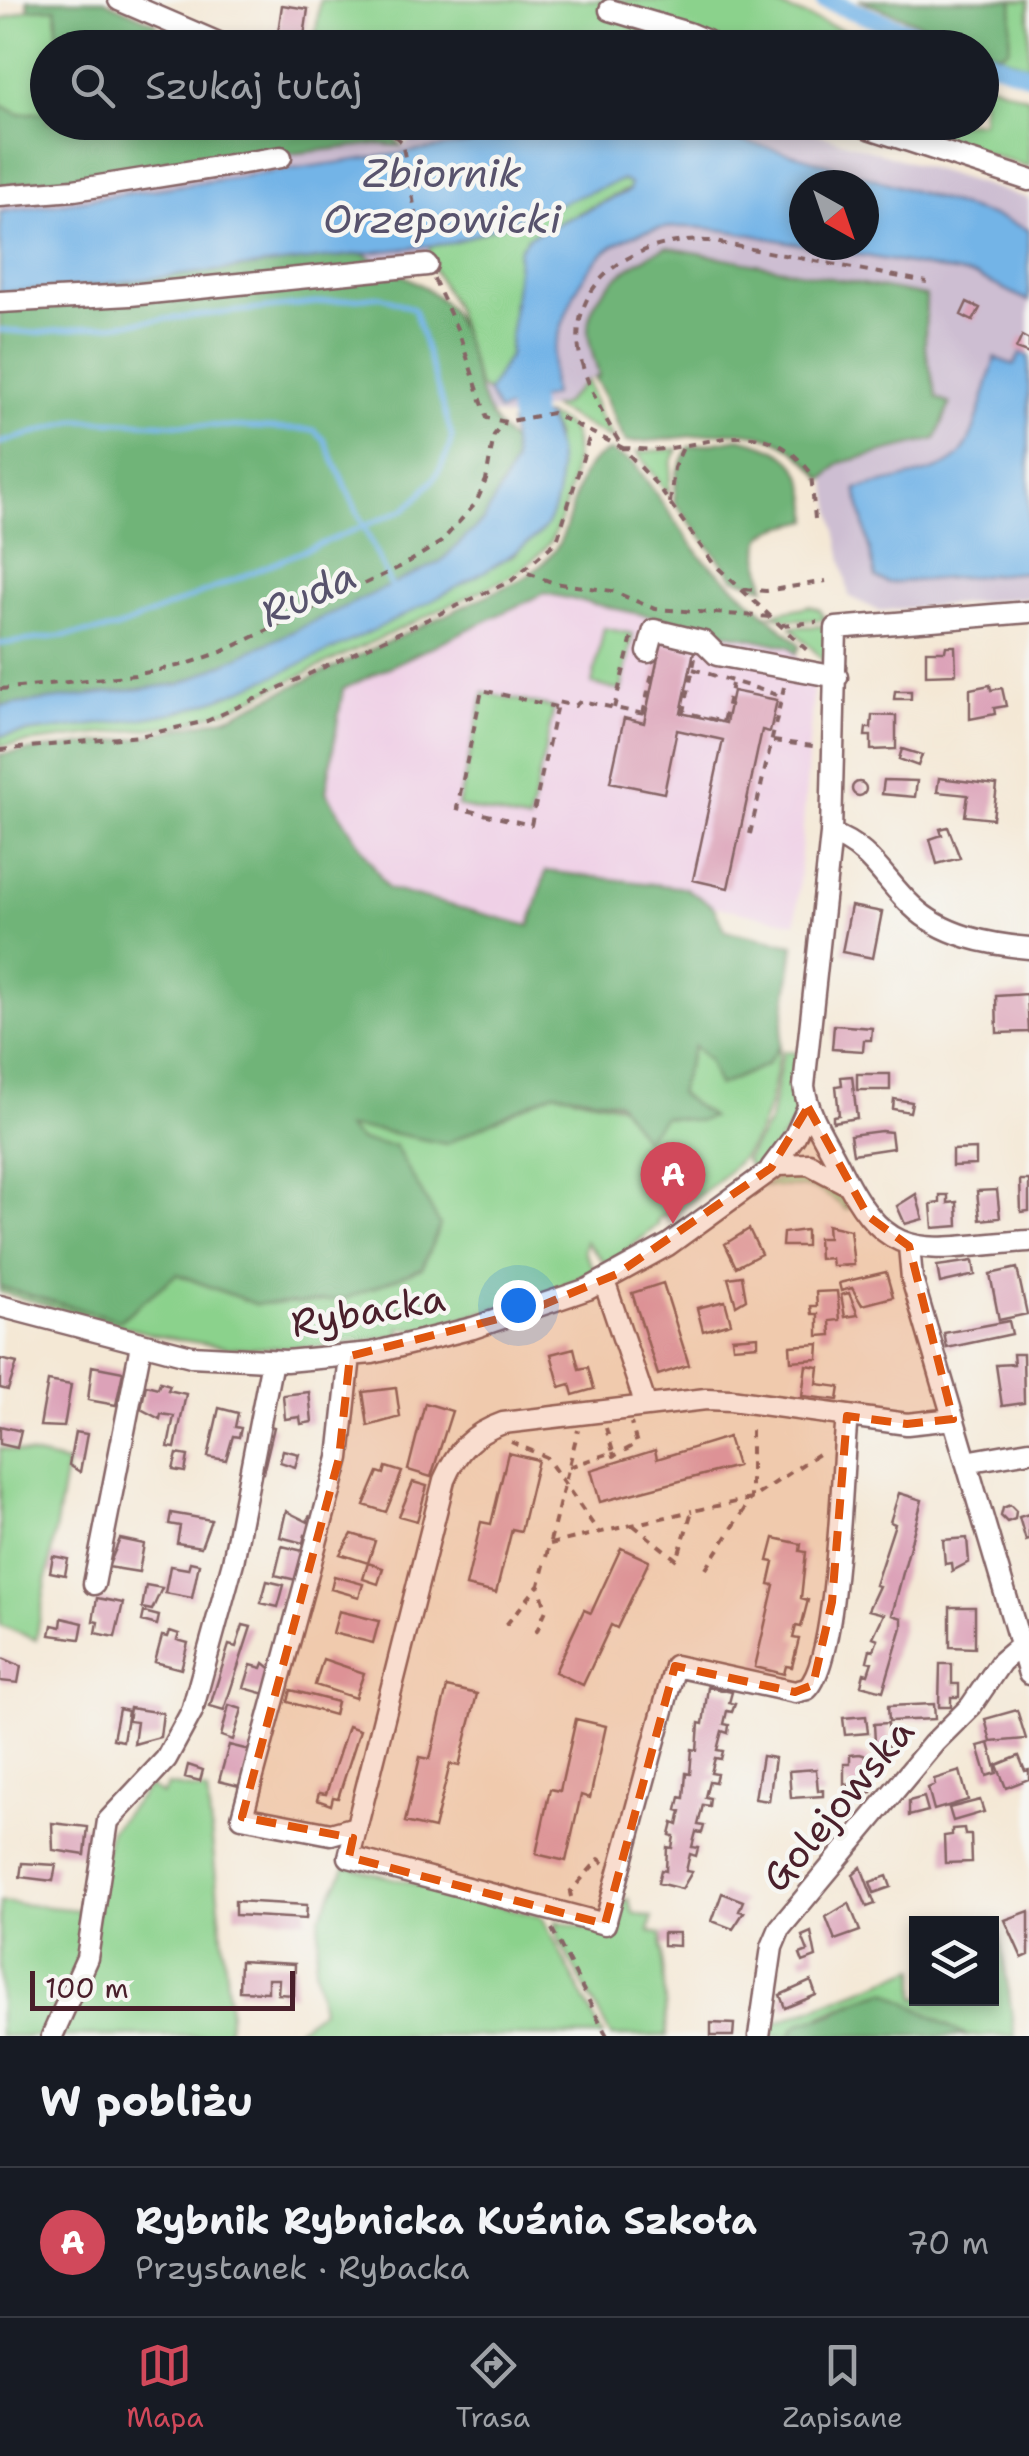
<!DOCTYPE html>
<html lang="pl">
<meta charset="utf-8">
<style>
:root{--surface:#171b24;--page:#242831;--text:#f1f3f6;--muted:#9ea1a6;--line:#363941;--accent:#d1495b}
body{margin:0;font-family:"Shantell Sans",sans-serif;background:var(--page);color:var(--text)}
.controls{position:absolute;right:30px;bottom:30px;display:grid;overflow:hidden;border-radius:0px;box-shadow:0 5px 15px #0003}
.controls button{width:90px;height:90px;display:grid;place-items:center;padding:0;border:0;border-bottom:2px solid var(--line);background:var(--surface);color:var(--text);font:50px sans-serif}
.compass{position:absolute;left:789px;top:170px;width:90px;height:90px;border-radius:50%;background:var(--surface);box-shadow:0 5px 15px #0003;rotate:140deg}
.scale{position:absolute;left:30px;bottom:25px;width:265px;box-sizing:border-box;padding-left:10px;border:5px solid #4a1f2b;border-top:0;font-size:28px;line-height:35px;white-space:nowrap;color:#4a1f2b;-webkit-text-stroke:8px #f6f6f2;paint-order:stroke}
.you{position:absolute;left:518px;top:1305px;width:35px;height:35px;margin:-25px;border:8px solid #fff;border-radius:50%;background:#1a73e8;box-shadow:0 0 0 15px #1a73e833}
.badge{display:grid;place-items:center;width:65px;height:65px;border-radius:50%;background:var(--accent);color:#fff;font-size:32px;font-weight:700}
.pin{position:absolute;translate:-50% -82px;filter:drop-shadow(0 2px 5px #0008)}
.pin::after{content:'';position:absolute;top:52px;width:35px;height:30px;background:inherit;clip-path:polygon(0 0,100% 0,50% 100%)}
.list{margin:0;padding:0;list-style:none}
h2{display:flex;justify-content:space-between;align-items:center;height:130px;margin:0;padding:0 40px;font-size:42px}
h2 small{font-size:32px;font-weight:400;color:var(--muted)}
.list li{display:grid;grid-template-columns:65px 1fr auto;gap:30px;align-items:center;box-sizing:border-box;height:150px;padding:0 40px;border-top:2px solid var(--line)}
.list b{display:block;font-size:38px;white-space:nowrap}
.list p{margin:0;font-size:32px;white-space:nowrap;color:var(--muted)}
.list em{font-size:32px;font-style:normal;color:var(--muted)}
.icon{flex:none;width:55px;height:55px;fill:none;stroke:currentColor;stroke-width:2;stroke-linecap:round;stroke-linejoin:round}
.map{position:relative;flex:none;width:1029px;height:2036px;overflow:hidden}
.search{position:absolute;background:var(--surface);box-shadow:0 5px 15px #0003;left:30px;right:30px;top:30px;height:110px;display:flex;align-items:center;gap:25px;box-sizing:border-box;padding:0 35px;border-radius:55px;color:var(--muted);font-size:38px}
.sheet{height:280px;background:var(--surface)}
nav{display:flex;justify-content:space-around;align-items:center;box-sizing:border-box;height:140px;border-top:2px solid var(--line);background:var(--surface);font-size:28px;color:var(--muted)}
nav a{display:grid;justify-items:center;gap:5px}
nav .on{color:var(--accent)}
.map>svg:first-child{display:block}
.built{fill:#efd0e6}
.industrial{fill:#cdbed2;fill-rule:evenodd}
.green{fill:#8bd28c;stroke:#6a785c;stroke-width:2.5}
.forest{fill:#70b478;stroke:#5d6a52;stroke-width:2.5}
.water{fill:#73b4e7;stroke:#5e6a89;stroke-width:2.5}
.lines{fill:none;stroke-linecap:round;stroke-linejoin:round}
.stream{stroke:#73b4e7;stroke-width:5}
.canal{stroke:#73b4e7;stroke-width:18}
.river{stroke:#73b4e7;stroke-width:32}
.building{fill:#dca2b8}
.minor-casing{stroke:#866566;stroke-width:25}
.path{stroke:#866566;stroke-width:4;stroke-dasharray:8 8;stroke-linecap:butt}
.minor{stroke:#fff;stroke-width:20}
.marked{fill:#e0560e;fill-opacity:0.2;stroke:#e0560e;stroke-width:8;stroke-dasharray:20 12;stroke-linejoin:round}
.labels{text-anchor:middle;stroke-width:9;stroke-linejoin:round;paint-order:stroke}
.street-label{font-size:38px;fill:#4a1f2b;stroke:#f6f6f2}
.water-label{font-size:40px;font-style:italic;fill:#58536d;stroke:#f6f6f2}
</style>
<div class="map">
<svg width="1029" height="2036" viewBox="0 0 1029 2036">
<rect width="100%" height="100%" fill="#f6f6f2"/>
<filter id="ink" filterUnits="userSpaceOnUse"><feTurbulence type="fractalNoise" baseFrequency=".01" numOctaves="2"/><feDisplacementMap in="SourceGraphic" scale="20" xChannelSelector="R" yChannelSelector="G"/><feConvolveMatrix kernelMatrix="1 2 1 2 8 2 1 2 1" color-interpolation-filters="sRGB"/></filter>
<filter id="wash" filterUnits="userSpaceOnUse"><feTurbulence type="fractalNoise" baseFrequency=".0048" numOctaves="4" result="noise"/><feDisplacementMap in="SourceGraphic" scale="40" xChannelSelector="R" yChannelSelector="G"/><feGaussianBlur stdDeviation="2.25" result="paint"/><feColorMatrix in="noise" values="0 0 0 0 0 0 0 0 0 0 0 0 0 0 0 0 0 1.4 0 .05"/><feComposite in="paint" operator="in"/></filter>
<g filter="url(#wash)">
<rect width="100%" height="100%" fill="#f4e8d5"/>
<path class="built" d="M544 593 790 647 814 677 796 923 713 906 685 888 545 872 531 926 388 889 326 792 343 689Z"/>
<path class="industrial" d="M780 122 1029 199V597L879 611 849 596 825 474 840 463 936 439 937 399 925 346V296L588 327 599 376 582 382 562 405 507 418 488 413 454 306 425 252 0 358V186L378 144 401 146 439 126 458 123ZM804 185H864V245H804Z"/>
<path class="green" d="M320 0H762L889 47H690L677 33 679 47 314 48Z
M859 0H1029V66Z
M56 7 58 47 48 48 47 112 18 114 0 104V20L29 9Z
M982 81 1029 98V167L890 123 982 122Z
M616 181H627L631 188 528 237 519 250 509 356 488 392 479 387 454 306 428 258 430 247 478 234Z
M587 380 599 416 615 441 552 407 562 405Z
M546 416C557 420 566 422 572 432 583 451 563 525 549 543 538 558 523 568 508 578L230 709 179 725 0 746V736L184 711 356 637 517 553 556 436Z
M678 449 672 461 668 494 637 452Z
M809 606 820 610 825 620 786 619 771 614Z
M826 626V663L791 627Z
M604 628 633 634 621 691 592 684Z
M484 692 554 708 529 822 458 806Z
M694 1045 708 1060 766 1065 780 1045C766 1144 752 1158 670 1216L668 1213 657 1220 659 1224 613 1262 607 1265 585 1241 584 1252 595 1271 553 1290 426 1329 399 1328 402 1335 320 1347 230 1348 158 1336 0 1292V1287L120 1320 176 1274 255 1304 345 1299 395 1146 361 1141 344 1128 377 1130 446 1144 554 1092 698 1121 710 1116 677 1093Z
M783 1051 797 1053 798 1116 768 1158 752 1169 745 1160 770 1121Z
M804 1177 829 1186 851 1208 846 1210C811 1178 801 1190 761 1186L779 1178Z
M0 1448 67 1463 36 1640 0 1625Z
M168 1785 207 1792 230 2012 227 2036H56L67 2017 110 1831 149 1786 162 1795Z
M346 1866 542 1917 603 2036H286L322 2010 315 1967 320 1917Z
M628 1899 633 1913 652 1918 649 1932 661 1934 667 2036H611L558 1938 556 1921 611 1935 620 1903Z
M0 1902 90 1911C80 1956 69 1998 42 2036H0Z
M1000 1936 1015 2036H966L887 1991C854 1999 826 2015 794 2028L791 2036H765L767 2026 916 1968V1998H992V1939Z"/>
<path class="forest" d="M27 0H104L156 23 157 47H58L56 8 29 9Z
M859 0H1013L1009 48 999 54Z
M0 104 18 114 47 112 48 122 341 123C363 133 386 125 401 146L378 144 0 186Z
M389 123H458L439 126 416 140Z
M666 247 926 296 925 346 937 398 950 404 936 439 840 463 823 480C765 402 706 443 626 442 613 421 608 397 594 378L599 376C595 361 588 344 588 329 589 289 635 261 666 247Z
M364 254C392 272 437 286 454 316 478 361 471 406 512 442L514 462 484 520 440 562 369 599 181 684 0 706V292Z
M739 438C792 450 807 465 810 520 756 532 753 532 765 587L734 578 674 502 677 472 689 447Z
M610 451 634 463 701 557 796 641 800 646 796 654 790 647 544 593 343 689 326 792 388 889 530 926 546 871 685 888 713 906 726 931 794 945 780 1045 766 1065 718 1086 708 1060 694 1046 678 1093 711 1117 699 1121 664 1117 644 1139 618 1102 554 1092 446 1144 377 1130 346 1128 361 1141 395 1146 440 1225 422 1268 345 1299 302 1303 255 1304 177 1274 120 1320 0 1287V754L139 738 228 717 526 577C538 568 552 557 559 543 578 510 570 466 610 451Z
M887 1991 966 2036H791C799 2014 816 2022 833 2014 853 2003 863 1997 887 1991Z"/>
<path class="water" d="M602 124C734 123 875 182 1000 218L1029 230V301L976 276 804 245H864V185H804V245C709 228 609 194 567 312 556 341 548 364 553 395L498 412 488 392 509 356 519 250 528 237 629 191 630 184 622 180 453 243 79 287 0 292V212Z
M1021 353 1029 357V572L888 583 876 578 856 489C975 462 961 475 995 358L1014 365Z
M546 416C561 447 565 496 546 526 517 569 239 698 181 711 122 724 60 728 0 736V706L181 684 440 562 484 520 514 463 510 424Z"/>
<g class="lines">
<path class="stream" d="M0 330 35 333 381 296 414 309 452 437C445 469 429 488 405 509L115 629 0 644
M0 443 78 420 314 430 324 439 393 590"/>
<path class="canal" d="M824 0 953 48
M982 58 1029 75"/>
<path class="river" d="M524 405 533 463"/>
</g>
<g id="blocks">
<path class="building" d="M282 5 308 9 304 37 278 33Z
M300 40 314 41 313 48H299Z
M967 302 980 308 973 321 961 315Z
M1022 336 1029 340V354L1016 349Z
M661 643 694 651 681 713 726 723 733 691 777 700 770 732 762 730 728 888 693 880 723 740 677 730 664 793 610 782 624 718 644 723Z
M946 646H955L956 674 926 675V651H945Z
M990 685 991 690 1002 688 1006 706 994 708 995 714 970 719V689Z
M895 691H911V699H894Z
M872 715 896 716V749L871 750V736H865L866 728H871Z
M902 749 922 755 918 766 899 759Z
M939 778 997 785 993 819 965 816 968 795 937 792Z
M884 780 917 781 915 797 882 794Z
M852 789a7 7 0 1 1 14 0a7 7 0 1 1-14 0Z
M948 827 960 858 937 864 930 839 942 835 940 829Z
M851 906 882 912 873 958 842 952Z
M1027 994 1029 1032 997 1033 996 996Z
M834 1025 872 1028 871 1040H864L863 1051 832 1049Z
M857 1074H890V1090H857Z
M852 1076 857 1118 833 1122V1116L839 1115 836 1086 842 1085 841 1077Z
M894 1099 912 1102 910 1112 893 1109Z
M881 1131 891 1132 893 1148 853 1154 850 1135Z
M976 1149V1165L952 1166V1150Z
M1020 1180H1029V1211L1021 1212Z
M997 1190 1000 1218 980 1220 977 1191Z
M916 1194 923 1219 905 1224 897 1206Z
M940 1195H948V1203L957 1202 958 1226 933 1228 931 1204 940 1203Z
M827 1225 850 1230 854 1265 832 1266 831 1258 819 1259 818 1238H828Z
M749 1229 761 1254 736 1267 725 1244Z
M806 1230V1246H782L783 1233Z
M973 1261 975 1275 940 1283 937 1266Z
M1017 1268 1027 1314 999 1320 990 1274Z
M886 1272 893 1297 862 1305 852 1288 841 1291 839 1283Z
M742 1276 746 1299 736 1305 728 1278Z
M663 1283 689 1365 658 1375 632 1293Z
M837 1291 840 1320 830 1321 831 1335 818 1336V1314H812L811 1306H817L816 1292Z
M849 1293 858 1315 845 1317 841 1295Z
M725 1301 731 1323 703 1331 697 1308Z
M1009 1321 1012 1334 947 1348 944 1333Z
M758 1336V1345L733 1347 732 1338Z
M819 1344 818 1359 791 1361 790 1346Z
M574 1348 579 1369 588 1367 594 1389 573 1395 570 1384 560 1387 551 1354Z
M1013 1354H1023L1024 1403 1002 1406 996 1365 1014 1364Z
M0 1359 17 1363 8 1390 0 1388Z
M806 1365 819 1367 817 1384 840 1387 838 1400 802 1396Z
M92 1366 123 1372 116 1405 88 1400Z
M48 1381 71 1385 64 1427 40 1426Z
M160 1382 170 1385 168 1390 186 1394 175 1448 168 1447 174 1416 161 1414 160 1419 141 1409 146 1385 158 1388Z
M396 1388 400 1417 368 1426 363 1392Z
M309 1392 312 1422 301 1424 300 1417 285 1419 283 1395Z
M425 1403 452 1411 431 1477 408 1470Z
M219 1408 238 1413 235 1427 241 1428 239 1437 233 1436 226 1460 208 1457Z
M267 1425 274 1427 263 1473 256 1471Z
M0 1426 21 1431 17 1448 0 1444Z
M75 1432 87 1434 80 1472 69 1465Z
M728 1437 737 1466 600 1502 591 1470 655 1450 657 1459Z
M283 1450 299 1454 295 1467 280 1462Z
M508 1453 538 1460 521 1531 512 1529 496 1593 466 1586 481 1522 491 1524Z
M177 1454 188 1456 185 1472 173 1470Z
M386 1467 402 1472 386 1512 364 1505 378 1472 384 1474Z
M413 1482 427 1486 417 1521 399 1516Z
M899 1493 922 1500 892 1615 902 1618V1627L883 1691 861 1685 864 1673 868 1674 872 1662 867 1661 870 1649 874 1650 878 1639 873 1637 884 1614 868 1610 879 1586 875 1585 895 1524 890 1522Z
M1010 1505 1016 1511 1015 1519 1007 1522 1001 1516 1003 1508Z
M286 1511 308 1522 309 1516 316 1519 312 1537 305 1535 303 1543 280 1537Z
M171 1513 211 1520 201 1547 177 1543 180 1526 169 1524Z
M1029 1514V1540L1026 1541 1019 1517Z
M352 1534 375 1541 368 1563 340 1554Z
M774 1538 801 1544 800 1551 806 1552 801 1598 808 1600 801 1627 796 1626 793 1638 799 1639 792 1667 786 1666 784 1674 755 1667 774 1585 769 1584 774 1562 768 1561Z
M967 1538 969 1562 952 1571 951 1563 945 1564 943 1540Z
M120 1539 144 1544 139 1572 108 1567Z
M282 1546 303 1551 296 1580 275 1575Z
M621 1548 649 1561 617 1628 611 1625 583 1685 555 1672 584 1610 591 1613Z
M53 1556 68 1559 65 1575 50 1572Z
M190 1562 199 1564 192 1598 165 1593 170 1566 188 1569Z
M368 1563 383 1568 378 1584 363 1579Z
M334 1576 363 1584 359 1597 331 1589Z
M267 1581 284 1585 278 1607 261 1603Z
M146 1585 162 1588 152 1610 142 1608Z
M97 1598 123 1603 115 1637 96 1633 98 1622 93 1621Z
M950 1607H975V1648L950 1647Z
M339 1611 379 1621 373 1643 333 1633Z
M144 1612 159 1616 157 1625 142 1621Z
M62 1618 83 1623 80 1639 50 1635 52 1625 61 1627Z
M243 1625 251 1627 224 1710 210 1706 229 1645 236 1647Z
M170 1631 179 1634 177 1640 188 1643 181 1669 155 1662 162 1636 168 1637Z
M0 1657 21 1666 18 1683 0 1681Z
M323 1659 364 1673 355 1698 315 1685Z
M264 1663 275 1672 269 1695 244 1688 251 1665 262 1668Z
M940 1664H952V1684H959V1697H951V1707H939Z
M447 1687 477 1694 459 1766 450 1764 434 1829 405 1822 420 1757 430 1759Z
M708 1687 732 1692 729 1703 735 1704 732 1712 727 1711 724 1724 729 1725 728 1733 722 1731 717 1750 723 1751 721 1759 715 1758 711 1773 717 1774 715 1782 709 1781 705 1797 710 1798 709 1806 703 1805 698 1825 704 1826 702 1833 696 1832 692 1847 698 1848 696 1856 690 1854 686 1871 692 1872 682 1889 658 1883 661 1870 666 1871 667 1847 672 1848 674 1836 670 1835 673 1823 678 1825 681 1811 677 1810 680 1797 684 1798 686 1773 690 1774 692 1749 697 1750 699 1723 703 1724Z
M291 1690 337 1702 334 1715 288 1702Z
M934 1704 935 1719 889 1721 888 1706Z
M229 1705 242 1709 233 1740 221 1736Z
M130 1708 163 1713 160 1737 134 1744 137 1722 128 1721Z
M119 1709 128 1711 123 1741 113 1739Z
M1017 1710 1026 1739 991 1742 985 1719Z
M866 1716 868 1733 845 1735 843 1718Z
M576 1719 606 1726 590 1798 581 1795 566 1861 536 1854 550 1789 560 1791Z
M888 1723 890 1759 876 1760 874 1724Z
M348 1726 360 1730 338 1798 333 1797 331 1805 317 1800 319 1793 326 1794Z
M989 1743 997 1773 987 1776 978 1746Z
M229 1745 253 1751 243 1787 219 1781Z
M860 1754 869 1757 872 1792 850 1794 849 1784H844V1764H850V1755Z
M762 1756 775 1758 769 1801 755 1799Z
M1019 1756 1025 1771 1029 1770V1779L1006 1788 997 1765Z
M188 1765 203 1770 200 1781 185 1777Z
M816 1769 818 1791 823 1790V1796L791 1798 789 1771Z
M960 1771 968 1800 934 1810 928 1788 935 1785 934 1779Z
M924 1797 928 1811 909 1816V1801Z
M980 1800 984 1812 953 1821 949 1808Z
M52 1823 88 1827 85 1855 53 1850Z
M964 1828 965 1835H971L972 1862 945 1863 944 1836 952 1835V1829Z
M22 1863 56 1865 53 1881 20 1877Z
M861 1867 875 1904 867 1907 853 1874Z
M887 1876 891 1887 874 1893 870 1882Z
M722 1893 743 1901 739 1911 744 1912 733 1929 712 1921Z
M235 1901 307 1905 306 1919 235 1915Z
M849 1903 860 1931 835 1940 826 1917Z
M1029 1911V1955L1022 1958 1005 1920Z
M811 1932 816 1957 803 1962 800 1954 808 1951 802 1936Z
M663 1933H679V1946L663 1945Z
M240 1961 295 1964 294 1995 278 1994 279 1979H268V1992L239 1991Z
M811 1981 816 1995 785 2008 780 1995Z
M711 2023 734 2024 733 2036H711Z"/>
</g>
</g>
<g filter="url(#ink)">
<use href="#blocks" fill-opacity="0" stroke="#866566" stroke-width="2.5"/>
<g class="lines">
<defs>
<path id="minor" d="M119 0 230 48
M610 10 688 33 684 48
M688 33 707 41
M851 122 1029 180
M0 196 74 190 281 157
M0 302 130 295 427 265
M1029 612 836 628 831 834 804 1086C808 1115 825 1138 838 1164 890 1272 924 1247 1029 1241
M648 652 654 630 704 642 717 655 837 677
M831 834C870 847 884 880 912 906 943 936 988 944 1029 948
M771 1168 795 1136 808 1107
M909 1246 912 1279 1029 1674
M604 1281 646 1406
M0 1306 191 1356 286 1361 372 1353 473 1328 588 1289 668 1245 778 1165 809 1164 845 1183
M350 1356 339 1458 242 1817 331 1834 356 1827
M847 1416C841 1467 839 1660 807 1689L795 1692 675 1666 605 1924 349 1857 444 1480C457 1450 472 1434 503 1423L706 1399 731 1400 907 1424 953 1419
M966 1462 1029 1451
M94 1584 141 1345
M52 2036 87 1958 108 1821 166 1759 192 1711 233 1562 272 1361
M759 2036 772 1947 780 1928 934 1743 971 1706 1001 1662 1021 1645"/>
</defs>
<use href="#minor" class="minor-casing"/>
<path class="path" d="M350 122 384 128 402 142 422 247
M434 279 459 333 487 418 506 422 552 413 623 448 657 485 713 563 810 653
M670 503 674 468 684 445
M815 519 811 473C765 415 722 442 663 449 650 451 636 448 623 448 607 423 583 379 579 350 570 275 644 236 709 241L927 282
M528 573 554 583 612 591 655 609 771 617
M744 589 766 591 826 581
M782 625 817 622
M695 658 684 712 723 722 732 684
M693 669 781 696
M0 689 135 675 187 664 224 651 404 565 441 542 476 503 486 480 494 435 504 423
M556 707 482 690 457 808 531 825 557 704V702L575 706 581 701 644 714
M614 708 632 637
M643 714 653 670
M773 741 813 746
M0 750 140 736 207 721 511 581 557 541 591 432
M750 834 784 687
M511 1442 546 1457 599 1533
M613 1452 614 1456 637 1444 631 1423
M569 1467 613 1452 606 1428
M633 1525 677 1560 692 1511 751 1499 824 1450
M550 1544 692 1511
M706 1569 751 1499V1426
M506 1625 539 1585
M536 1633 546 1610 539 1585 578 1430
M571 1897 570 1892 599 1859 604 1863
M552 1929 607 2036"/>
<use href="#minor" class="minor"/>
</g>
</g>
<path class="marked" d="M808 1107 868 1216 909 1246 953 1419 907 1424 847 1416 832 1602 813 1685 795 1692 675 1666 605 1924 349 1857 353 1838 242 1817 339 1458 350 1356 526 1312 617 1274 771 1168Z"/>
<g class="labels">
<g class="street-label">
<text transform="translate(368 1311) rotate(-10)" y="13">Rybacka</text>
<text transform="translate(838 1805) rotate(-50)" y="13">Golejowska</text>
</g>
<g class="water-label">
<text x="442" y="187">Zbiornik<tspan x="442" dy="46">Orzepowicki</tspan></text>
<text transform="translate(308 594) rotate(-25)" y="14">Ruda</text>
</g>
</g>
</svg>
<div class="controls">
<button><svg class="icon" aria-label="layers" viewBox="0 0 24 24"><path d="M12 4l9 5-9 5-9-5zM3 14l9 5 9-5"/></svg></button>
</div>
<svg class="compass" viewBox="-18 -18 36 36"><path d="M0-13l5 13h-10z" fill="#e53935"/><path d="M0 13l5-13h-10z" fill="#9ea1a6"/></svg>
<div class="scale">100 m</div>
<div class="you"></div>
<div class="pin badge" style="left:673px;top:1224px">A</div>
<div class="search"><svg class="icon" aria-label="search" viewBox="0 0 24 24"><circle cx="10" cy="10" r="6"/><path d="M15 15l6 6"/></svg>Szukaj tutaj</div>
</div>
<section class="sheet">
<h2>W pobliżu<small></small></h2>
<ul class="list">
<li><span class="badge">A</span><div><b>Rybnik Rybnicka Kuźnia Szkoła</b><p>Przystanek · Rybacka</p></div><em>70 m</em></li>
</ul>
</section>
<nav>
<a class="on"><svg class="icon" aria-label="map" viewBox="0 0 24 24"><path d="M3 6l6-2 6 2 6-2v14l-6 2-6-2-6 2zM9 4v14M15 6v14"/></svg>Mapa</a>
<a><svg class="icon" aria-label="directions" viewBox="0 0 24 24"><path d="M12 3l9 9-9 9-9-9zM9 14v-3h6M13 9l2 2-2 2"/></svg>Trasa</a>
<a><svg class="icon" aria-label="saved" viewBox="0 0 24 24"><path d="M7 4h10v16l-5-4-5 4z"/></svg>Zapisane</a>
</nav>
